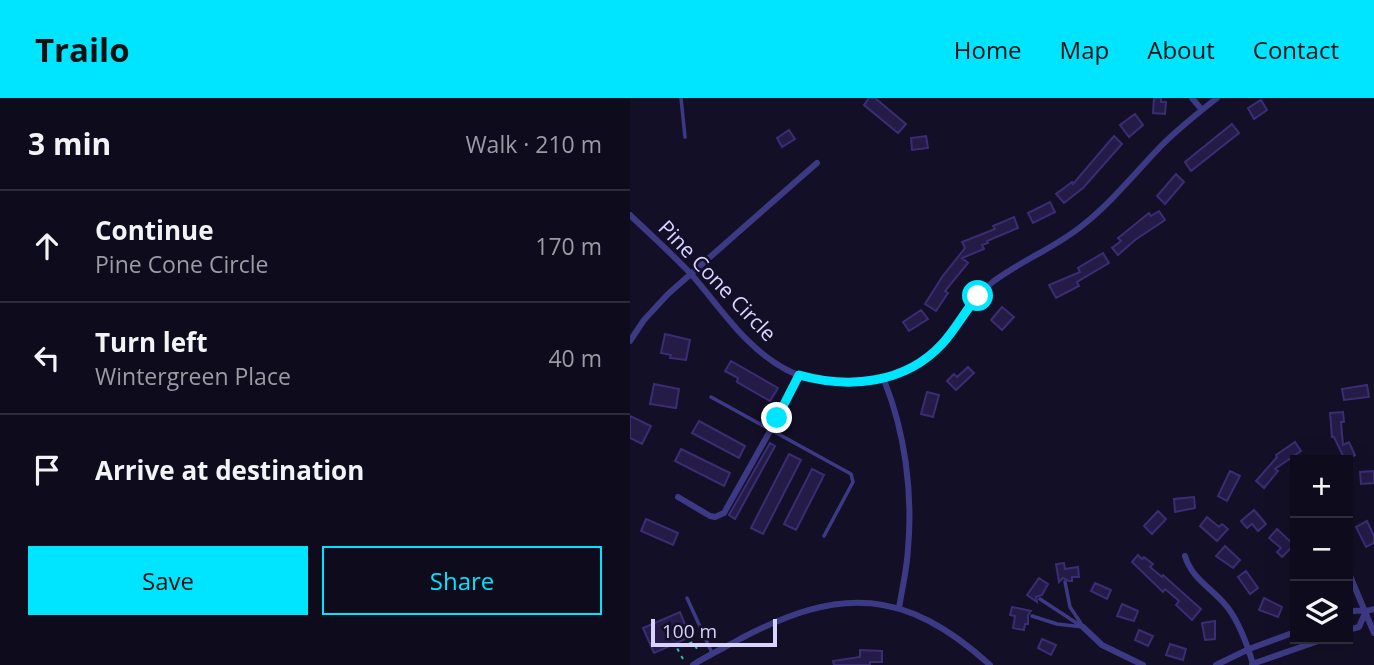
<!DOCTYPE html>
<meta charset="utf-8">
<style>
:root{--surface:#0e0b1c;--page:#1c1929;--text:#f1f3f6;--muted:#9b9ba3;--line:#2e2b3b;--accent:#00e5ff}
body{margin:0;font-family:"Open Sans",sans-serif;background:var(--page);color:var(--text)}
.controls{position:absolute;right:21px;bottom:21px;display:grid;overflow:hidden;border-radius:0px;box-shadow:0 7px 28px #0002}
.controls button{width:63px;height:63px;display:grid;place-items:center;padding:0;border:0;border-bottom:2px solid var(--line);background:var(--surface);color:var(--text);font:35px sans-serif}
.scale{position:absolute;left:21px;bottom:18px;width:126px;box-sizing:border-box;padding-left:7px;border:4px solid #d9d4ff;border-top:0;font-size:19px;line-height:24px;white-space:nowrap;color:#d9d4ff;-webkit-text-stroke:5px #130f26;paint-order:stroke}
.stop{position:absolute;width:21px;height:21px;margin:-16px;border:5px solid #00e5ff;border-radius:50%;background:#fff}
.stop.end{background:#00e5ff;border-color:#fff;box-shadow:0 2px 7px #0008}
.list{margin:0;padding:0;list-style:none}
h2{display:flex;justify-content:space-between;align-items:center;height:91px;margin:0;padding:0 28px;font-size:30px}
h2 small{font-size:23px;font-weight:400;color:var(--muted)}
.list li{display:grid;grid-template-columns:46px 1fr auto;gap:21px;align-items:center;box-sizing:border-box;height:112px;padding:0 28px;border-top:2px solid var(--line)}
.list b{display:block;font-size:26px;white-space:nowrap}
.list p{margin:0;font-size:23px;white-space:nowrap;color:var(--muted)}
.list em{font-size:23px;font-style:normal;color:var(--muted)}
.actions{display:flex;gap:14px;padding:21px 28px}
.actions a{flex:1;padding:16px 0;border:2px solid var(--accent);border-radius:0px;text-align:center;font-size:24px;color:var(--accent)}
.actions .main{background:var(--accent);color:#111}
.icon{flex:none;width:38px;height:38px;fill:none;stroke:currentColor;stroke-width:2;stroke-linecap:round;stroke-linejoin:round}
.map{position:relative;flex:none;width:744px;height:567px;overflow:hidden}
header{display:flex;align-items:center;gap:42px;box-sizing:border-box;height:98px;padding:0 35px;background:var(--accent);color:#111}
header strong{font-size:33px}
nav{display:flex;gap:38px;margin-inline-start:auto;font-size:24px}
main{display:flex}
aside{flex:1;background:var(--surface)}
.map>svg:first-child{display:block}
.building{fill:#241b47;stroke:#3b2d73;stroke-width:2}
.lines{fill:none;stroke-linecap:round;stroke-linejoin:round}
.path{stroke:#2fb8b0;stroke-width:2;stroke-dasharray:3.5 5;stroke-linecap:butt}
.service{stroke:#3d3a85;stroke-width:3.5}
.minor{stroke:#3d3a85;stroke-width:6}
.route{stroke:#00e5ff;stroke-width:9}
.labels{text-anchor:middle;stroke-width:5;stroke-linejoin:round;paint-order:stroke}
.street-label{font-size:21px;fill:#d9d4ff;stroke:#130f26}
</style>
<header>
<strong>Trailo</strong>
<nav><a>Home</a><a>Map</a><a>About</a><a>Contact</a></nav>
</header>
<main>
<aside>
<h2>3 min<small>Walk · 210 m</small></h2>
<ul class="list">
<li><svg class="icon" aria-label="ahead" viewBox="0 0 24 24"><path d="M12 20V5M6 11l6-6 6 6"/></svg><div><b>Continue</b><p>Pine Cone Circle</p></div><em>170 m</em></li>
<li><svg class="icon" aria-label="left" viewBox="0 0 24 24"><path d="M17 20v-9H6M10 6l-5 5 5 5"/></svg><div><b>Turn left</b><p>Wintergreen Place</p></div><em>40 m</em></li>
<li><svg class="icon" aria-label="arrive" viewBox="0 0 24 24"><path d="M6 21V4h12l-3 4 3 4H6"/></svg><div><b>Arrive at destination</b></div></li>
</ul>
<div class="actions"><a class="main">Save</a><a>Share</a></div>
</aside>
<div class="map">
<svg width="744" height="567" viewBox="0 0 744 567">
<rect width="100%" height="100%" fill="#130f26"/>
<path class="building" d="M239 0H245L276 26 268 35 234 7Z
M524 0H531V4H536L535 16 523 15Z
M631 2 637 12 624 21 618 10Z
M505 16 513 27 499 39 490 27Z
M602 26 609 35 561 73 555 64Z
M159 32 165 41 152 49 147 40Z
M296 38 298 50 282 52 281 40Z
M484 38 492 46 453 90 434 105 426 96 442 84 443 86Z
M546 76 554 84 535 106 527 98Z
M420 104 425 114 403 125 398 115Z
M529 113 535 122 505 142 488 157 482 150 491 143 488 140 519 115 521 118Z
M384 119 388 130 357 143 358 145 352 147 354 151 332 160 338 165 315 193 318 195 306 213 295 206 312 179 335 150 332 144 365 131 363 128Z
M473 155 479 165 447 184 449 188 426 200 419 187 450 174 448 170Z
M372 209 384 219 372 232 361 222Z
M291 212 298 221 279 233 273 224Z
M35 236 60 242 56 262 40 260 41 257 31 255Z
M101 263 148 290 140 303 107 284 108 280 95 273Z
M338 269 344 275 326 292 317 283 324 276 327 279Z
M24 286 49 291 46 310 20 306Z
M737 287 739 299 714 302 712 291Z
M297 294 309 297 303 319 291 316Z
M713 314 714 324H711L713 347 719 344 725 357 715 362 704 339H702L700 315Z
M0 318 21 328 12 346 0 340Z
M69 323 115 348 109 360 62 335Z
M665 344 671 353 645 371 648 373 634 390 626 383 647 359 646 357Z
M140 345 145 348 105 421 99 417Z
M51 351 100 375 94 388 45 363Z
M159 356 171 362 133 436 121 430Z
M182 371 194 377 166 432 154 426Z
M600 373 610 378 597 403 588 398Z
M744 373V385L731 386 730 374Z
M564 399 565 410 545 414 544 401Z
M624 412 636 426 628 433 622 426 617 430 611 423Z
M528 413 536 421 522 436 514 428Z
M577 419 589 429 592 426 598 431 587 443 570 428Z
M16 421 48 435 43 447 11 433Z
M737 423 744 438V445L736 449 726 429Z
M647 431 664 447 652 459 647 454 651 450 639 440Z
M595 448 610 462 603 470 586 458Z
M508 457 512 461 514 459 523 466 520 469 532 479 533 477 571 511 562 522 546 507 549 503 535 491 533 494 502 464Z
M434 465 435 471 448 469 449 479H442V483H439L433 480 429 484 426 466Z
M616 473 628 490 620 496 608 479Z
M409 480 418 486 412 497 406 499 407 504 397 497Z
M465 485 481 492 477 501 461 493Z
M634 500 652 509 648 519 629 512Z
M492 506 508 513 504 523 487 518Z
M382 509 401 513 398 517V526H395L394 532 383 530 385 518 380 517Z
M50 514 60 539 24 555 13 530Z
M585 523V541L575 542 572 525Z
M509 532 523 538 518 548 505 542Z
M412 541 426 547 421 557 408 550Z
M540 546 556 551 553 562 536 557Z
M230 552 252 553V564H240V567H204L203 563 230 559Z"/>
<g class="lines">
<path class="path" d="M53 561 47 550 63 544 67 551"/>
<path class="service" d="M51 0 55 39
M81 299 221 376 223 384 194 438
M435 484 440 509 452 527
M57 500 82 555
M410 501 451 528
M402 518 427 526 453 529"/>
<path class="minor" d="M562 0 572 12
M0 117C21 137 42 156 61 176 92 211 115 250 157 272 176 282 198 284 219 283 261 283 294 270 320 236 334 217 345 198 364 183 392 162 425 150 453 127 482 104 505 75 531 48 548 31 568 15 587 0
M0 243 14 222 38 196 187 65
M254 282C275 334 283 395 278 451 277 471 272 491 269 510
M48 399 80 418 85 419 94 415 158 301 169 277
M664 406 665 407
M555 458C562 482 584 491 598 510 610 526 617 546 623 566
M718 473 744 535
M718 514C727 511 734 515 744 511
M453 529 472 547 513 567
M718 532 729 529 735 515
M622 566 694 541
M63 567C78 557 94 550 110 541 210 488 275 490 360 567
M586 567 619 551 665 534"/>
</g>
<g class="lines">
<path class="route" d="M147 320 169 277C219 291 275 286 312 246 325 232 335 213 348 198"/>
</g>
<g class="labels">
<g class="street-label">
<text transform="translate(87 183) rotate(46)" y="7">Pine Cone Circle</text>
</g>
</g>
</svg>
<div class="controls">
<button>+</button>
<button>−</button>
<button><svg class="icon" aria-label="layers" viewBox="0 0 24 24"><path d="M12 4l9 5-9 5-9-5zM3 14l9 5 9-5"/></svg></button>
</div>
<div class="scale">100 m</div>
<div class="stop" style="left:348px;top:198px"></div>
<div class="stop end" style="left:147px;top:320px"></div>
</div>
</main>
